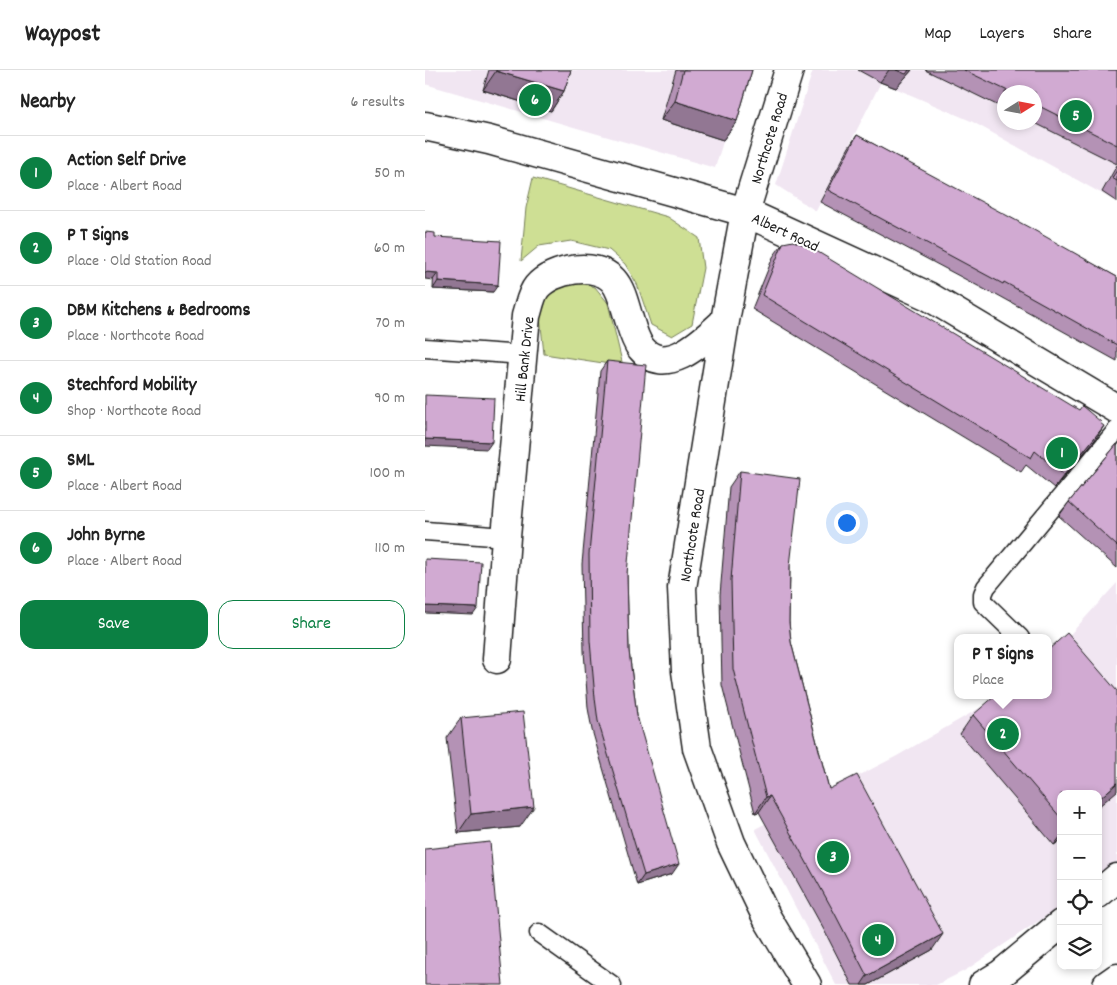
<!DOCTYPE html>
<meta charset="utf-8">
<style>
:root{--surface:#fff;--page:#f2f2f2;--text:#222;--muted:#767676;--line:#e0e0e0;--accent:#0b8043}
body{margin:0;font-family:Dekko,sans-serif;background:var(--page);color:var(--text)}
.controls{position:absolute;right:15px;bottom:15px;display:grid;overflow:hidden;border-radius:10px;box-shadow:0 2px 8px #0003}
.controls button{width:45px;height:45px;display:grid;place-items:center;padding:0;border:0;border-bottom:1px solid var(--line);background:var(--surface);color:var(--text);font:25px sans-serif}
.compass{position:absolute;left:572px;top:15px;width:45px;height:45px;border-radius:50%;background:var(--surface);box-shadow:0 2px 8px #0003;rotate:79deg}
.you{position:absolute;left:421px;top:452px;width:18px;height:18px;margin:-12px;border:4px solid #fff;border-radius:50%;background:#1a73e8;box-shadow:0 0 0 8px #1a73e833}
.badge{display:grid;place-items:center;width:32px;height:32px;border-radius:50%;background:var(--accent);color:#fff;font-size:16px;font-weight:700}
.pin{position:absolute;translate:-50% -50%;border:2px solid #fff;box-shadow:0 1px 5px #0006}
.popup{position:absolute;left:529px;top:564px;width:98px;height:65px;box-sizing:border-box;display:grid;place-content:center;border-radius:10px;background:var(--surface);filter:drop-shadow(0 1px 4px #0005);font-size:16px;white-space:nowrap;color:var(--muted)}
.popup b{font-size:19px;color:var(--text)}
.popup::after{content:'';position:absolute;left:50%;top:100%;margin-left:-10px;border:10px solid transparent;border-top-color:var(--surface)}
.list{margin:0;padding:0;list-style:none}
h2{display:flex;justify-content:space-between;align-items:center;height:65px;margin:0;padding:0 20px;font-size:21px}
h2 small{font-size:16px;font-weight:400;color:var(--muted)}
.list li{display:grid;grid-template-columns:32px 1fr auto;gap:15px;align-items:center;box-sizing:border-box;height:75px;padding:0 20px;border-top:1px solid var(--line)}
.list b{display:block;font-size:19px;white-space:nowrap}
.list p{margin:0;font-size:16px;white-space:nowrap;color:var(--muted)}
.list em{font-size:16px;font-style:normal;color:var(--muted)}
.actions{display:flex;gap:10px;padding:15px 20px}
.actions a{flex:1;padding:11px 0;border:1px solid var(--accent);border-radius:15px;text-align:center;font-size:18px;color:var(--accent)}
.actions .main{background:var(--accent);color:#fff}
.icon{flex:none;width:28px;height:28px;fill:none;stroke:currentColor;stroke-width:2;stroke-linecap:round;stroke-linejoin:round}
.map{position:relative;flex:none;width:692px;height:915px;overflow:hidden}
header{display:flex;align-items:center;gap:30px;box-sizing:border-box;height:70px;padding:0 25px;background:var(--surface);border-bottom:1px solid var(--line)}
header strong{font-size:24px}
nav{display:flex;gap:28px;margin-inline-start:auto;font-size:18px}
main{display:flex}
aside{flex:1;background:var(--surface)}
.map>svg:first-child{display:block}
.built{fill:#f1e6f2;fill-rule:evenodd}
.green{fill:#cedf94;stroke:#757e58}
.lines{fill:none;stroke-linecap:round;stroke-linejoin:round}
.lane-casing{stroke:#1c1c1c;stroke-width:21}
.street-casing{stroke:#1c1c1c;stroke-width:31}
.primary-casing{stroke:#1c1c1c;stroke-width:31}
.lane{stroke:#fff;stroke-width:18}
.street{stroke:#fff;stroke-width:28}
.primary{stroke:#fff;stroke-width:28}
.wall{fill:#b492b5;stroke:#1c1c1c}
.shaded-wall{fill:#927793;stroke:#1c1c1c}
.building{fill:#d1aad2;stroke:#1c1c1c}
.labels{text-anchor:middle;stroke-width:4;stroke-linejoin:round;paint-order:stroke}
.street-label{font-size:16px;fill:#1c1c1c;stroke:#fff}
</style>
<header>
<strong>Waypost</strong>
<nav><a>Map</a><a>Layers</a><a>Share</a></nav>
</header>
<main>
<aside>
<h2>Nearby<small>6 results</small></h2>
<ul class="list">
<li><span class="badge">1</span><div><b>Action Self Drive</b><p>Place · Albert Road</p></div><em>50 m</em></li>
<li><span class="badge">2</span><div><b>P T Signs</b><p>Place · Old Station Road</p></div><em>60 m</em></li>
<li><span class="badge">3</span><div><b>DBM Kitchens &amp; Bedrooms</b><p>Place · Northcote Road</p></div><em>70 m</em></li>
<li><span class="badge">4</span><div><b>Stechford Mobility</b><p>Shop · Northcote Road</p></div><em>90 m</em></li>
<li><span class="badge">5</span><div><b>SML</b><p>Place · Albert Road</p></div><em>100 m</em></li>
<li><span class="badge">6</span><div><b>John Byrne</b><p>Place · Albert Road</p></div><em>110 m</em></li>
</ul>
<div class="actions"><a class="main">Save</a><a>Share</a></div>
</aside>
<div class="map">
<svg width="692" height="915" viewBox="0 0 692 915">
<rect width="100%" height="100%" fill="#fff"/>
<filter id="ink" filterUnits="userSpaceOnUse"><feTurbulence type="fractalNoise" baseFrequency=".02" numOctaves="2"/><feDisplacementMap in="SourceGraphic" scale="10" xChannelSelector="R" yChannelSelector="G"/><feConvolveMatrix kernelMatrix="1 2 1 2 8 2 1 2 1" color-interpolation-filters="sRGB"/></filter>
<g filter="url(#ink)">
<path class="built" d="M0 0H320L290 98 0 14Z
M388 0H692V132L546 51 456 12 391 141 351 115ZM580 22H610V52H580Z
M692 513V793L673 808V724H636V836L541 900 511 915H411L330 759 472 686 577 625H623L628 583Z"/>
<path class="green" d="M108 108 243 147 274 168 278 198 267 254 247 266 226 255 212 214 200 194 184 180 146 171 114 176 96 191 101 138Z
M149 211 170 217 183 233 198 296 119 284 115 247 122 222Z"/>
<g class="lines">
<defs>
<path id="lane" d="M0 278 98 285
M0 461 81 467
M595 568 558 532V524L561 517 692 360
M114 863 187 915"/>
<path id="street" d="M364 0 320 142 300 251 257 518 261 601 272 678 306 773 342 848 382 915
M0 56 64 70 320 142 503 226 692 339
M72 589 81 467 101 246C104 237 106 224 112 217 127 199 171 191 188 210 197 220 200 237 204 249 207 259 210 270 216 278 241 309 280 269 300 251
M673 824 692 808
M558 915 576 904 636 854"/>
<path id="primary" d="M682 915 692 908"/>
</defs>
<use href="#lane" class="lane-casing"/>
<use href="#street" class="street-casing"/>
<use href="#primary" class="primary-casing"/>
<use href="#lane" class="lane"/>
<use href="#street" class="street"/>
<use href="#primary" class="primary"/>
</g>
<path class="wall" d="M64 0H146L139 21 126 41 58 20Z
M251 0H327L312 51 298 70 236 50Z
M433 0H487L471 18 455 12Z
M500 0H692V94L608 52H610V22H580V39Z
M432 65 692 207V291L571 224 570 225 395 132 424 77Z
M692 95V132L677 122Z
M10 167 68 222 8 219Z
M358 173 675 353 670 370 629 418 601 395 596 402 327 239 348 187Z
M182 291 202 504 204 581 212 646 247 804 212 815 167 660 163 638 159 581 157 494 175 301Z
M692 374V498L634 446 644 432Z
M315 401 365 496 364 552 366 572 404 719 507 880 443 915H427L399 860 334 742 330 743 297 615 295 525 304 417Z
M548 645 636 724V770L629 775 535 664Z
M36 648 95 757 33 763 22 668Z"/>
<path class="shaded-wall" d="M464 0H487L471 18 455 12Z
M71 1 139 21 126 41 58 20Z
M250 31 312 51 298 70 236 50Z
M0 202 13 203 8 210 0 209Z
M13 211 73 215 68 222 8 219Z
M679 356 670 370 629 418 639 405Z
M0 369 67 372 62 379 0 376Z
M0 536 53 538 48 545 0 543Z
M692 713V721L673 737V730Z
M345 726 334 742 330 743 341 727Z
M109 737 95 757 33 763 46 744Z
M636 766V770L629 775Z
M254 794 247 804 212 815 219 805Z
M518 864 507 880 443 915H436L442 906Z"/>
<path class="building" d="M71 0H146L139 21 71 1Z
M258 0H327L312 51 250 31Z
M471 0H484L481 4Z
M539 0H692V75L610 34V22H585Z
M432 65 607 159 692 207V275L579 212 578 214 403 120Z
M692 100V111L687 108Z
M0 162 10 163V167L76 171 73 215 13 211V203L0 202Z
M368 171 383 176 654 340 657 336 676 352 675 353 679 356 639 405 610 381 606 388 337 225 358 173Z
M182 291 221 295 202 504 204 581 212 646 254 794 219 805 173 651 170 628 165 571 164 484Z
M0 325 69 328 67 372 0 369Z
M692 374V476L644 432Z
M315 401 375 409 365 496 364 552 366 572 404 719 432 705 518 864 442 906 410 844 345 726 341 727 308 599 306 510Z
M0 489 56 492 53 538 0 536Z
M642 563 692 621V713L673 730V724H636V748L548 645 571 625H623V580Z
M98 642 109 737 46 744 36 648Z
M65 772 78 915H0V779Z"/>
</g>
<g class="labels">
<g class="street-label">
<text transform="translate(343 68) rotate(-73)" y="6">Northcote Road</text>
<text transform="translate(361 161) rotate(25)" y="6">Albert Road</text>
<text transform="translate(98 289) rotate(-84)" y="6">Hill Bank Drive</text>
<text transform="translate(266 465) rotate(-81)" y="6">Northcote Road</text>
</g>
</g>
</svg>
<div class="controls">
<button>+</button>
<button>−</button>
<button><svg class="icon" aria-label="locate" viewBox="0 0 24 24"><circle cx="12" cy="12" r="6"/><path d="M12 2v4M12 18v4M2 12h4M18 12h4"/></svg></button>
<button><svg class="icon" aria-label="layers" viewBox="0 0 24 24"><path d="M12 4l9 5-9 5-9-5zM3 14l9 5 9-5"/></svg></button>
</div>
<svg class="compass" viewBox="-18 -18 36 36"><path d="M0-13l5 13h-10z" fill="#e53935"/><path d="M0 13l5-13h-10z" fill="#767676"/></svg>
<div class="you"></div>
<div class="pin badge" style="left:637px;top:383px">1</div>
<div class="pin badge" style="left:578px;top:664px">2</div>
<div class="popup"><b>P T Signs</b>Place</div>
<div class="pin badge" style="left:408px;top:787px">3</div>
<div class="pin badge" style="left:453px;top:870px">4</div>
<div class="pin badge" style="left:651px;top:46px">5</div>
<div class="pin badge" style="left:110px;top:30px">6</div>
</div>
</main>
